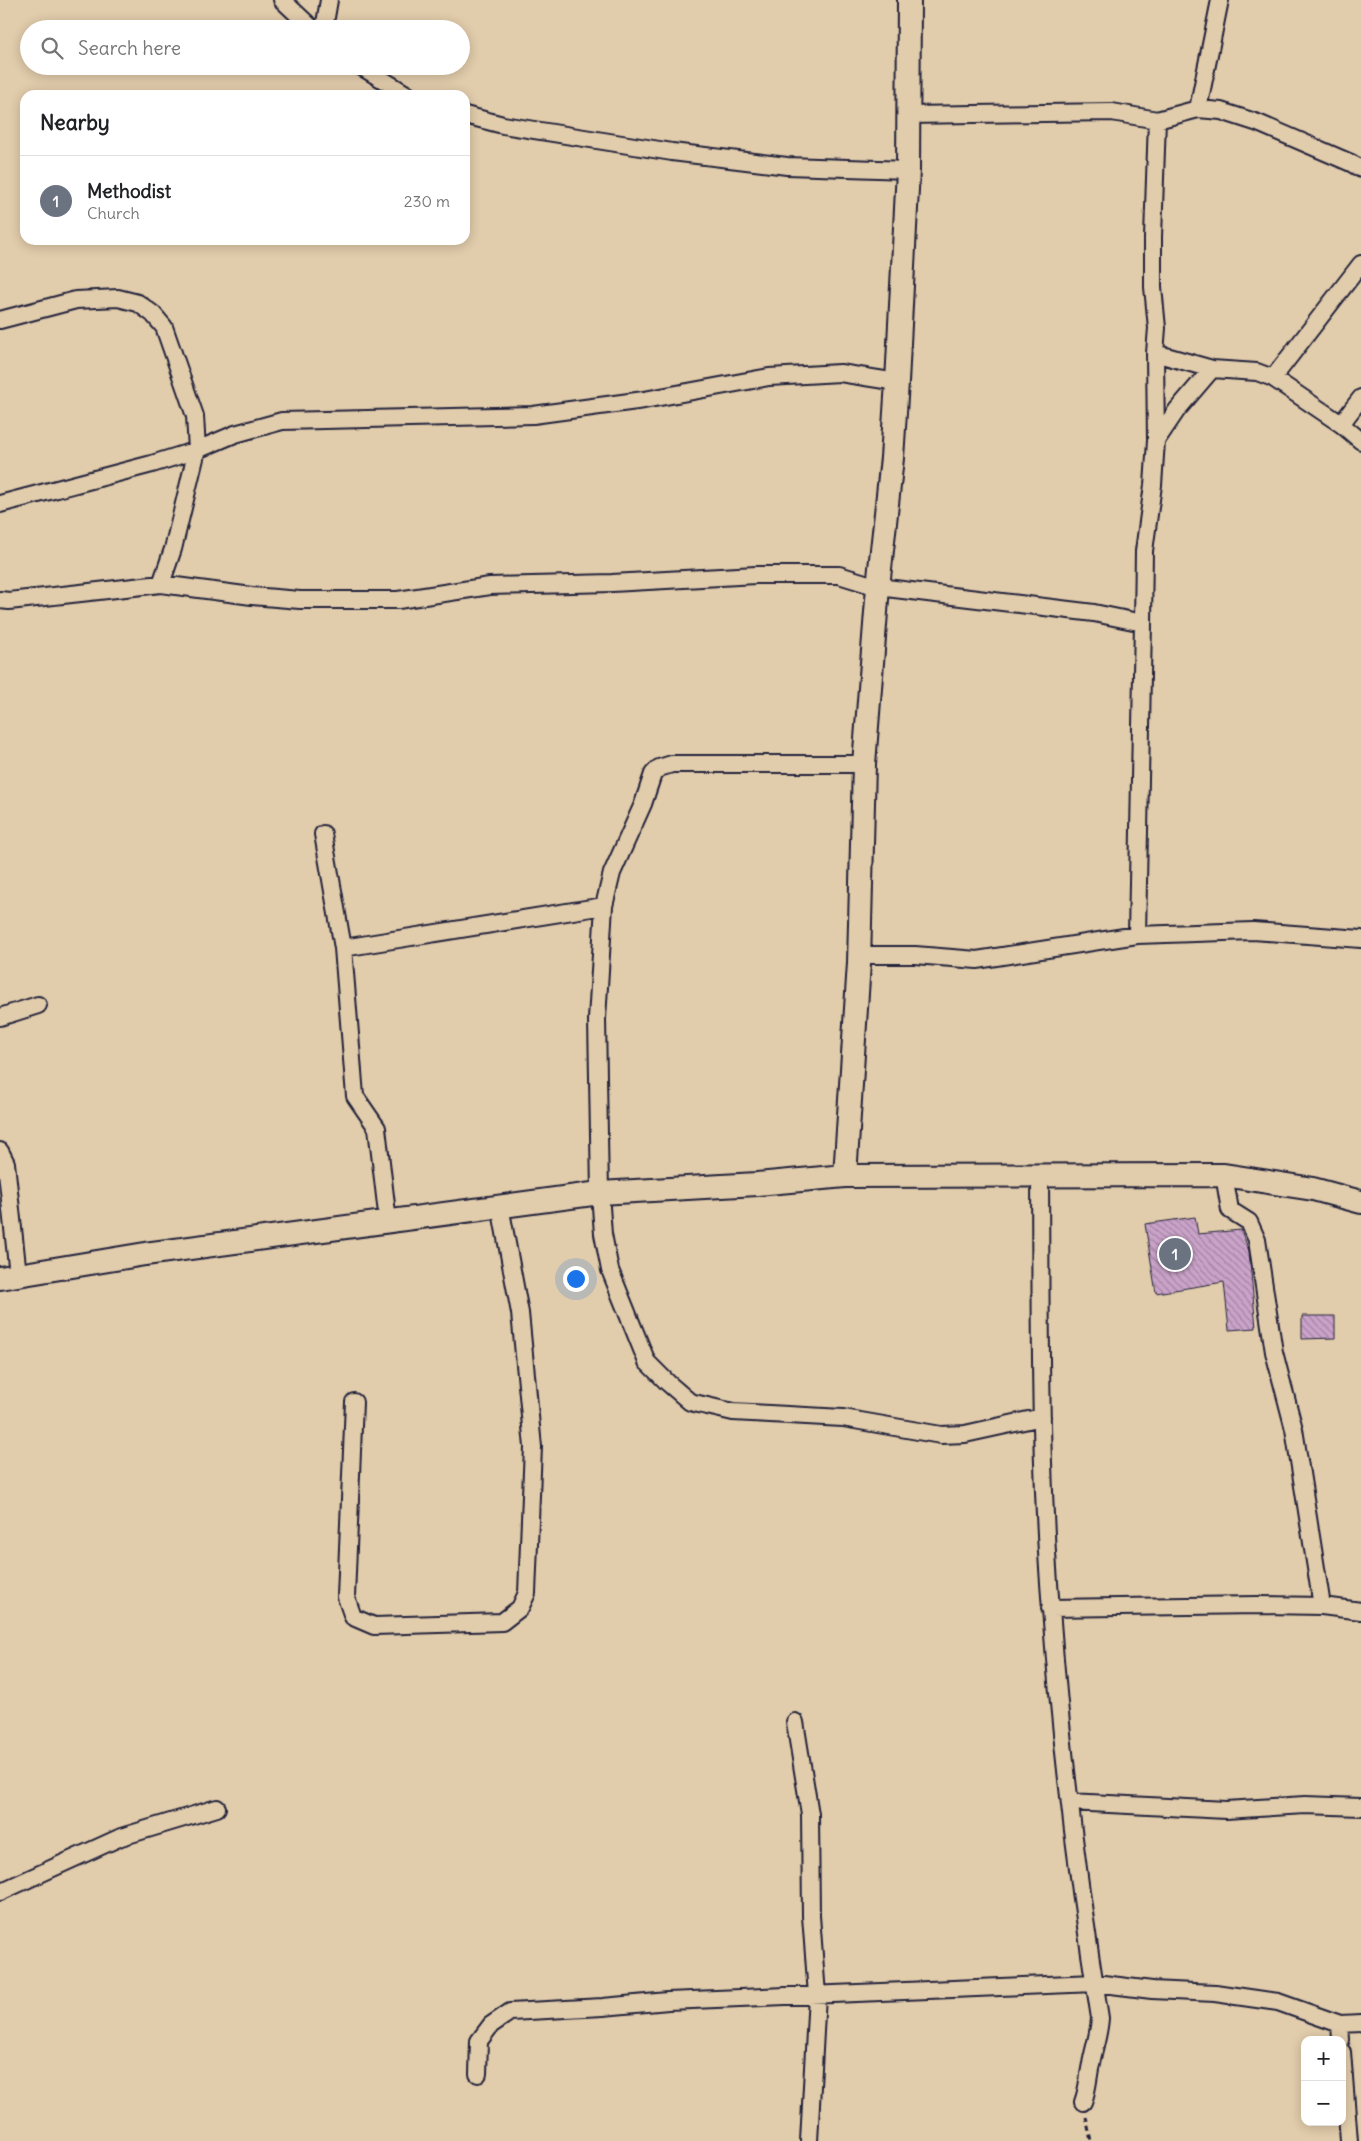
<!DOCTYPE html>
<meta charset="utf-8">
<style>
:root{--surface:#fff;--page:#f6f6f6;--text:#202124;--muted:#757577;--line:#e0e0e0;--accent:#1f6fb2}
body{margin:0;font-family:Delius,sans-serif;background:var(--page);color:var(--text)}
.controls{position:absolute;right:15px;bottom:15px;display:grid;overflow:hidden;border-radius:10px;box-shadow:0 2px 12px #0003}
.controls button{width:45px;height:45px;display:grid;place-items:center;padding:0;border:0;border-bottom:1px solid var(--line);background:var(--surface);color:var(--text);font:25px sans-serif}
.you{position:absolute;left:575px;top:1278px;width:18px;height:18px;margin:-12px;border:4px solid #fff;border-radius:50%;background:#1a73e8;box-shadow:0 0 0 8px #1a73e833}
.badge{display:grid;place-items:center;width:32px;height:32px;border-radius:50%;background:var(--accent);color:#fff;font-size:16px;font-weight:700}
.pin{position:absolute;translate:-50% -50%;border:2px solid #fff;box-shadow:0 1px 5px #0006}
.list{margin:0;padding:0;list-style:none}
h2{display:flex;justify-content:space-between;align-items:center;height:65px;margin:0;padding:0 20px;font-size:21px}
h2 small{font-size:16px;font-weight:400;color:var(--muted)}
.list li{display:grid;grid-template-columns:32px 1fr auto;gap:15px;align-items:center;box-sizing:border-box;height:90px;padding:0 20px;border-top:1px solid var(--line)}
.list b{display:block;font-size:19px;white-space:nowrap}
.list p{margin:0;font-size:16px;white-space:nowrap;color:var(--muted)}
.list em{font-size:16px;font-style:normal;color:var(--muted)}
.icon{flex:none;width:28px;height:28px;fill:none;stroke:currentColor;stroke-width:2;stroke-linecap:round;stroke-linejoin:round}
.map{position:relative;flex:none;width:1361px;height:2141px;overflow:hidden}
.search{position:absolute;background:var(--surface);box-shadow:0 2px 12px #0003;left:20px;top:20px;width:450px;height:55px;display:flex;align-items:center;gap:12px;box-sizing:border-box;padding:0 18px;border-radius:28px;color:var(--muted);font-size:19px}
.panel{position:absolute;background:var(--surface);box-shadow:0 2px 12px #0003;left:20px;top:90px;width:450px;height:155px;border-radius:15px}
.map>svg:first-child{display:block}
.building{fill:url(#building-back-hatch);stroke:#22223b}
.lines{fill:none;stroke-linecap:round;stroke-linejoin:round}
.street-casing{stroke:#22223b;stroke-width:20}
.secondary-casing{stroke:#22223b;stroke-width:26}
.path{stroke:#22223b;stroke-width:3;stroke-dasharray:5 4;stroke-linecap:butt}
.street{stroke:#e1ccab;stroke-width:16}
.secondary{stroke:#e1ccab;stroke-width:22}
</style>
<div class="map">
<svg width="1361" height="2141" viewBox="0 0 1361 2141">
<defs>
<pattern id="building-back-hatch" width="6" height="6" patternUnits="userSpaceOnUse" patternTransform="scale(1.25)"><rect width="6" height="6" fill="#caa3c9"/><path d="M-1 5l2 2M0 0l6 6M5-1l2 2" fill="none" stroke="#a484a4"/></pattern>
</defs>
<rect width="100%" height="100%" fill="#e1ccab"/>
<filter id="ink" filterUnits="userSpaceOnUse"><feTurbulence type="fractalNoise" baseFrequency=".02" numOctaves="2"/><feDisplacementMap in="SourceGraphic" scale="10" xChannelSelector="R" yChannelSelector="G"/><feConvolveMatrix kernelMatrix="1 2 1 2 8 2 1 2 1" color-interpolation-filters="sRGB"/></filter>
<g filter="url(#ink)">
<path class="building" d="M1195 1217 1198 1234 1241 1230 1249 1251 1256 1328 1229 1330 1224 1282 1156 1293 1145 1224Z
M1302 1316H1335V1338L1302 1339Z"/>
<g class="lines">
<defs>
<path id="street" d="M282 0 313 29
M324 29 329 0
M360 66 408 95
M1198 109 1220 0
M465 115 503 125 672 152 787 166 908 170
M909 115 1112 112 1157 120 1198 109 1221 111 1258 123 1351 163 1361 169
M0 320 76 300 118 298 138 303 153 314 164 327 195 416 197 450 173 549 161 584
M1155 353 1157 328 1153 287V237L1157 120
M1273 378 1361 264
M1341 424 1361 398
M1156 441 1177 410 1212 369
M0 504 152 464 197 450 235 434 282 421 533 415 644 400 769 377 840 373 897 382
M0 600 9 601 161 584 252 596 300 600H398L490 586 612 583 756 575H839L878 587 1094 613 1143 623 1144 551 1153 485 1156 441 1155 353 1212 369 1257 372 1273 378 1341 424 1361 441
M864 764H672L659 768 653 774 643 804 612 873 604 906 597 1019 600 1193 603 1234 610 1270 647 1362 668 1383 690 1402 733 1412 843 1418 941 1435 965 1434 1042 1417
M323 834 343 948 355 1096 377 1128 388 1222
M1137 935 1143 623
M343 948 604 906
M859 955H915L977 960 1137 935 1253 931 1361 939
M0 1017 38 1005
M0 1151 6 1163 18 1275
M1040 1175C1041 1319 1039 1465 1051 1609 1061 1745 1078 1883 1100 2018 1099 2034 1094 2048 1091 2064 1088 2077 1088 2089 1083 2102
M1224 1175 1230 1210 1249 1222 1257 1240 1274 1352 1294 1429 1322 1606
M354 1402 346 1597 353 1617 374 1626 502 1622 520 1608 527 1593 533 1447 520 1313 500 1206
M1050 1608 1257 1605 1322 1606 1361 1611
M795 1722 810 1814 811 1916 817 1995 809 2141
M1070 1802 1226 1810 1305 1805 1361 1807
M0 1892 121 1837 217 1808
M1340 2024 1341 2040
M1342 2052 1349 2141
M478 2074 479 2041 491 2025 510 2012 603 2007 668 2001 1095 1983 1152 1990 1215 1993 1278 2002 1340 2024 1361 2023"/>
<path id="secondary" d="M845 1176 859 963 864 764 878 587 892 458 897 382 908 170 909 0
M0 1278 145 1254 600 1193 757 1184 845 1176 1224 1175 1313 1189 1361 1202"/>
</defs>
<use href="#street" class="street-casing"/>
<use href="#secondary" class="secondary-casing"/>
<path class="path" d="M1086 2117 1091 2141"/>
<use href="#street" class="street"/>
<use href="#secondary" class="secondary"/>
</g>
</g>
</svg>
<div class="controls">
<button>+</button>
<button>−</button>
</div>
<div class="you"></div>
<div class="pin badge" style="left:1175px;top:1254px;background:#6b7280">1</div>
<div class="search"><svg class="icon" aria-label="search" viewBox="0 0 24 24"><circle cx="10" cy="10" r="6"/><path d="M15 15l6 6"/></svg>Search here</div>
<section class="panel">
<h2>Nearby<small></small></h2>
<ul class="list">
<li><span class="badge" style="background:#6b7280">1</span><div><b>Methodist</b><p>Church</p></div><em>230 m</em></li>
</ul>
</section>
</div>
